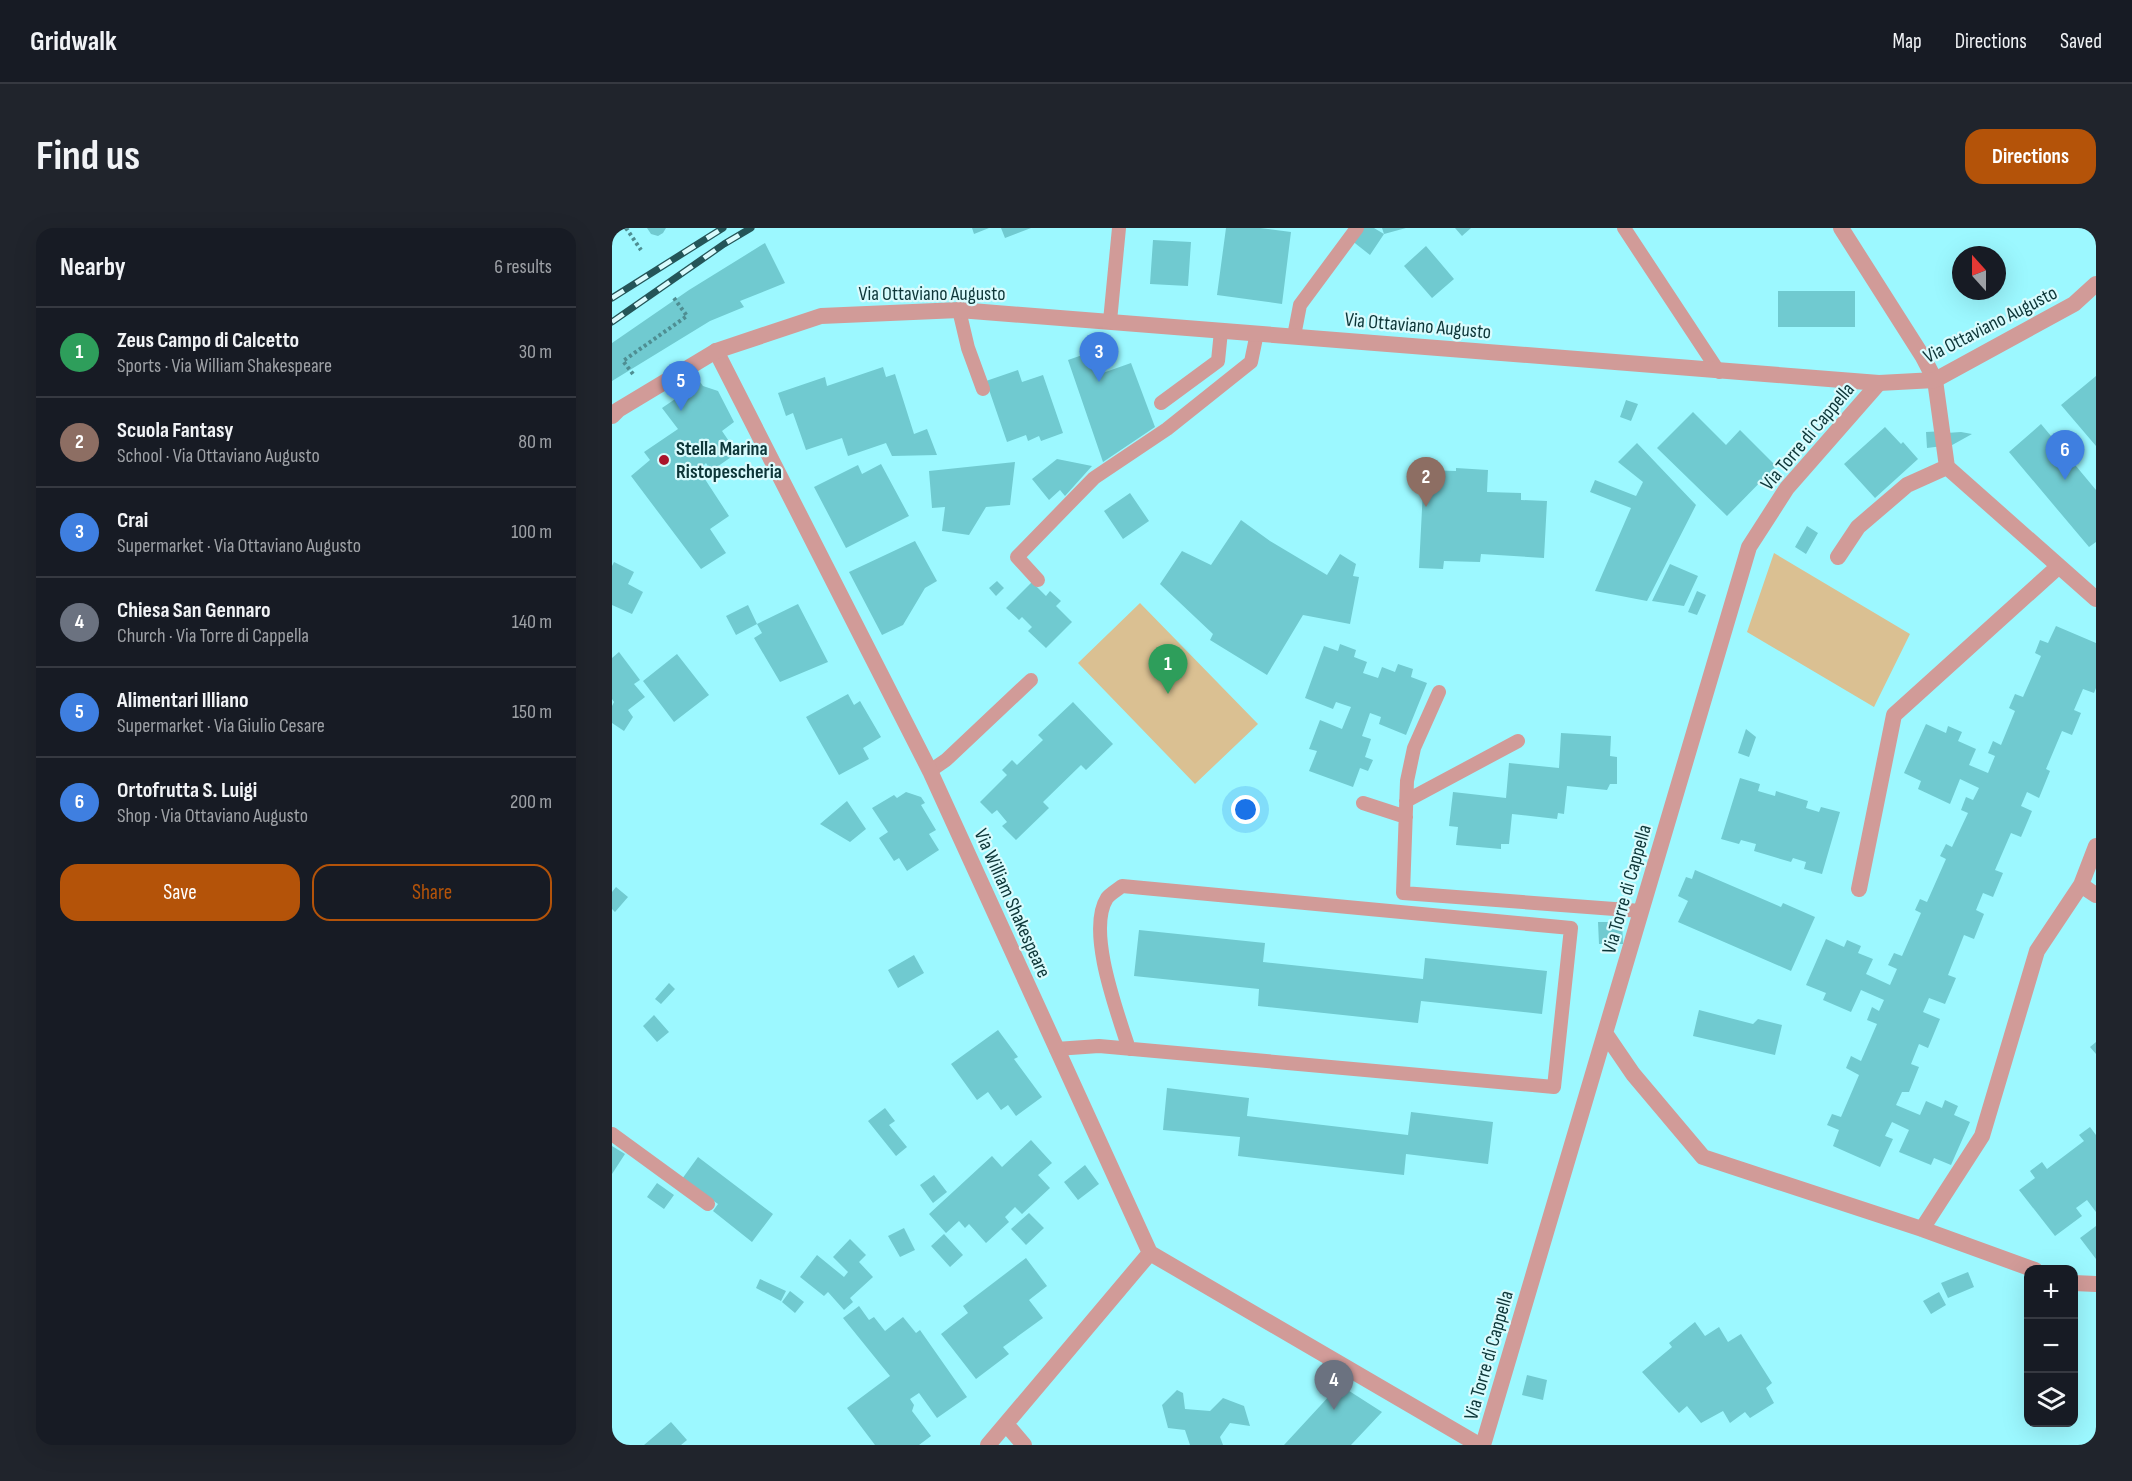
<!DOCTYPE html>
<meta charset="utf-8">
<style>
:root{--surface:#171b24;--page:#20242c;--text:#f1f3f6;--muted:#9ea1a6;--line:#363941;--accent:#b45309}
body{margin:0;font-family:"Sofia Sans Condensed",sans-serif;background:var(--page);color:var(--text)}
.controls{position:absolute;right:18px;bottom:18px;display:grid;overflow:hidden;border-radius:12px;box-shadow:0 6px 24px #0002}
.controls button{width:54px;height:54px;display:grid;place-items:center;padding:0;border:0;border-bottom:2px solid var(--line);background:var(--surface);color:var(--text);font:30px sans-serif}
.compass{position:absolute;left:1340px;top:18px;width:54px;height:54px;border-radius:50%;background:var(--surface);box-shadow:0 6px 24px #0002;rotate:339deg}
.you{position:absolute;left:634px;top:582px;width:21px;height:21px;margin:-15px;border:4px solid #fff;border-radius:50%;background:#1a73e8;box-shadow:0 0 0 9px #1a73e833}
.badge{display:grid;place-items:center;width:39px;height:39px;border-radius:50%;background:var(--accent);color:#fff;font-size:20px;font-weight:700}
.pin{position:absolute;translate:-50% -50px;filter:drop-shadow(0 2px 3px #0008)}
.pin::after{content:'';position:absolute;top:32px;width:21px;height:18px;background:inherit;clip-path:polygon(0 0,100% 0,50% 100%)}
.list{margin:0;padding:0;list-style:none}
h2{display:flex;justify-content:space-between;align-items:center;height:78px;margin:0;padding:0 24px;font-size:26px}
h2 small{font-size:20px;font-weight:400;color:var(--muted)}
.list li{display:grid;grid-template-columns:39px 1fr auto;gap:18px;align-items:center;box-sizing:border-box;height:90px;padding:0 24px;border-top:2px solid var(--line)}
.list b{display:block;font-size:22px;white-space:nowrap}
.list p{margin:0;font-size:20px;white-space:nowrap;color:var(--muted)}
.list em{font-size:20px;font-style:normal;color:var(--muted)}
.actions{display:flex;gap:12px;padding:18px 24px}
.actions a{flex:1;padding:14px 0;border:2px solid var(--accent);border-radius:18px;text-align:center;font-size:21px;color:var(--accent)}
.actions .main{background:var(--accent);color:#fff}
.icon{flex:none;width:33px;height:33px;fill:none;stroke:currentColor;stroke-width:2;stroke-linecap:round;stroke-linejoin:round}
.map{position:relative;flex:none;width:1484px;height:1217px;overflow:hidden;border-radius:18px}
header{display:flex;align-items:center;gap:36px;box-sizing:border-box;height:84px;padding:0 30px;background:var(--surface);border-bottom:2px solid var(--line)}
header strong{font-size:28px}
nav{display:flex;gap:33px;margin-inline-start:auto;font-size:21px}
.intro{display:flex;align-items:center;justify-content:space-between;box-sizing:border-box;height:144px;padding:0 36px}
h1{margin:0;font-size:42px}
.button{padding:15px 27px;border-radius:18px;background:var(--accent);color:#fff;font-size:21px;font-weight:700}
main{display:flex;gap:36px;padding:0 36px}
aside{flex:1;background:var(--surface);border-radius:18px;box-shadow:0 6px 24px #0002}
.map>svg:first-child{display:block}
.green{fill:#dac092}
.building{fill:#70cad0}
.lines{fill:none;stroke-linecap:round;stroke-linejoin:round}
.path{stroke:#4e8e92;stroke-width:4;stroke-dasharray:3 3;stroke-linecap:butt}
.service{stroke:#d19b98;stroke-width:14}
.minor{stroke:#d19b98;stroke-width:16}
.tertiary{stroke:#d19b98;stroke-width:16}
.rail-casing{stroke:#245558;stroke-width:7}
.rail{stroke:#d9fbfd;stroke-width:4.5;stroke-dasharray:14;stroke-linecap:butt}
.poi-dot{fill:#aa142b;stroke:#d9fbfd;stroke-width:2}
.labels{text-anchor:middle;stroke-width:4.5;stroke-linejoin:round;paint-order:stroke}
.street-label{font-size:20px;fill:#0d3638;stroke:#d9fbfd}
.poi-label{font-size:20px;font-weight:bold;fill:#0d3638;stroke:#d9fbfd;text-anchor:start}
</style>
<header>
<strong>Gridwalk</strong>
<nav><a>Map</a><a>Directions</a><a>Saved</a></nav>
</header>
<div class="intro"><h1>Find us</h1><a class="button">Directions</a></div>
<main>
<aside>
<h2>Nearby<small>6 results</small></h2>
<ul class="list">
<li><span class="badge" style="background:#2e9e5b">1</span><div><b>Zeus Campo di Calcetto</b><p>Sports · Via William Shakespeare</p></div><em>30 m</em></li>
<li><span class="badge" style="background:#8d6e63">2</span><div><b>Scuola Fantasy</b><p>School · Via Ottaviano Augusto</p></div><em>80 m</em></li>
<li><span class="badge" style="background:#3f7fe0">3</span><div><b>Crai</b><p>Supermarket · Via Ottaviano Augusto</p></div><em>100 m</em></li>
<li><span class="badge" style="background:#6b7280">4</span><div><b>Chiesa San Gennaro</b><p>Church · Via Torre di Cappella</p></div><em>140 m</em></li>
<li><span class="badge" style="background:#3f7fe0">5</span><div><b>Alimentari Illiano</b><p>Supermarket · Via Giulio Cesare</p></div><em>150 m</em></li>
<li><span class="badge" style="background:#3f7fe0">6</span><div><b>Ortofrutta S. Luigi</b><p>Shop · Via Ottaviano Augusto</p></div><em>200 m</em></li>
</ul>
<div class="actions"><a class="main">Save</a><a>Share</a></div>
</aside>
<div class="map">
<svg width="1484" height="1217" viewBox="0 0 1484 1217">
<rect width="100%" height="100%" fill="#9cf8ff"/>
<path class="green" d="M1162 325 1298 406 1262 479 1135 404Z
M528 375 646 496 583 556 466 435Z"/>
<path class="building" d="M35 0H54L51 5 46 8 39 6Z
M360 0H377L362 6Z
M389 0H419L393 10Z
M614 0H648L679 4 670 76 605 67Z
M750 0H762L772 6 758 27 739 12Z
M770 0H794L772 6Z
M843 0H859L850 8Z
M541 12 579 14 576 58 538 56Z
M153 15 173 55 128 73 132 79 98 93 0 153V115L77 62Z
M814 18 842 51 820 70 792 38Z
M1166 63H1243V99H1166Z
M479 124 485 147 519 135 543 199 491 234 456 132Z
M271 139 274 149 283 146 302 206 315 201 325 227 280 228 274 215 236 228 230 210 194 222 181 185 174 188 166 165 213 149 215 158Z
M406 142 410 154 431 147 451 205 429 213 427 208 416 213 414 207 395 214 374 153Z
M1484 148V218L1449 177Z
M88 154 91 158 106 163 122 194 110 203 125 225 99 243 94 235 87 242 117 288 98 301 114 325 89 341 19 248 38 232 32 224 66 201 50 180Z
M1014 172 1026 176 1019 193 1008 189Z
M1081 184 1114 217 1128 202 1164 238 1115 288 1045 220Z
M1429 196 1484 262V314L1477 319 1397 224Z
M1273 199 1289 216 1291 214 1306 231 1263 270 1232 236Z
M1333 203 1334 205 1349 204 1360 206 1333 221 1331 218 1315 220 1314 204Z
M1025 215 1084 277 1035 373 983 363 1019 280 978 264 983 252 1024 268 1031 254 1006 234Z
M445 231 480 238 453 268 448 262 437 272 420 251Z
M403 234 398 277 374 279 357 307 330 303 333 279 320 280 317 243Z
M269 236 297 288 234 320 202 259 246 237 250 246Z
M844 240 876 242 875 264 909 265V272L935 273 932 330 869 326 868 334 832 333 831 341 807 340 812 242 844 243Z
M518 265 537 293 511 311 492 283Z
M629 292 658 313 715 347 728 326 744 336 741 348 747 349 738 396 691 387 655 447 598 412 601 406 548 356 570 323 599 337Z
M1195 298 1206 305 1194 326 1183 319Z
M303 313 325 353 313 360 291 397 270 407 237 344Z
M2 334 22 344 16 356 31 364 20 386 0 377V338Z
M1058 336 1086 348 1072 378 1040 373Z
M385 353 392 360 384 368 377 360Z
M420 354 434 368 438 363 449 373 444 378 460 394 434 420 416 403 420 399 410 389 407 392 394 380Z
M1085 363 1094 367 1085 387 1076 384Z
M186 376 216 434 168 454 142 410 150 405 145 396 124 407 114 388 136 377 145 396Z
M1444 398 1484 415V460L1482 465 1471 461 1462 482 1469 485 1460 507 1450 503 1434 541 1438 543 1427 570 1415 564 1409 578 1420 583 1409 609 1399 605 1383 642 1391 645 1381 669 1371 665 1364 682 1372 686 1362 711 1352 707 1336 747 1344 750 1333 776 1317 770 1311 784 1328 791 1316 820 1307 816 1299 836 1307 839 1297 864H1290L1284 877 1308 887 1314 873 1330 880 1333 872 1346 878 1342 887 1358 894 1339 937 1322 930 1319 937 1287 924 1297 902 1280 894 1273 908 1281 911 1268 939 1221 918 1227 902 1215 897 1220 886 1229 889 1247 847 1234 840 1239 828 1249 833 1265 796 1255 792 1260 779 1267 783 1272 772 1249 762 1239 784 1211 772 1214 765 1194 757 1214 711 1232 719 1235 712 1249 718 1246 725 1261 731 1254 746 1278 757 1285 741 1276 737 1282 725 1290 728 1309 685 1303 682 1308 671 1315 674 1334 631 1328 628 1334 616 1340 619 1356 585 1349 582 1354 569 1361 572 1367 560 1348 551 1338 576 1306 561 1309 553 1292 545 1314 496 1334 505 1336 498 1350 504 1346 513 1364 521 1357 537 1376 545 1383 528 1376 525 1381 513 1389 517 1403 483 1397 480 1403 466 1411 469 1429 428 1423 425 1428 412 1436 415Z
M728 416 744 422 742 429 755 434 751 445 766 450 770 439 783 444 786 436 801 441 799 449 815 455 794 507 767 496 769 489 758 485 750 508 759 511 753 529 761 532 756 543 748 540 741 559 697 543 705 523 697 521 708 492 730 501 739 479 724 474 721 481 693 470 712 418 726 423Z
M7 424 28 452 22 456 33 469 16 482 21 489 12 503 0 495V478L2 474 0 471V430Z
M65 426 97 467 62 494 31 453Z
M236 466 242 477 248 473 269 509 251 520 257 531 227 547 194 489Z
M461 474 501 516 474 542 469 537 431 574 437 580 404 612 390 598 395 594 385 582 380 586 368 574 395 547 390 542 400 532 405 537 431 512 426 507Z
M1134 501 1144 509 1137 529 1126 525Z
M949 505 999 508 998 528 1005 529V556H998L995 562 955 558 952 586 946 585 945 591 900 586 897 616H889V621L844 617 846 599 837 598 841 564 894 570 897 535 947 540Z
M1128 550 1148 556 1146 563 1163 568 1164 563 1196 573 1194 580 1207 584 1209 579 1228 584 1210 646 1192 641 1194 634 1181 630 1179 634 1142 623 1144 616 1129 612 1127 616 1109 611Z
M294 564 309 569 313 575 309 577 324 602 317 606 327 622 295 643 287 630 282 633 267 610 276 604 260 580 282 567 285 570Z
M235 573 254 601 238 614 208 596Z
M1083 642 1169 679 1171 675 1203 689 1179 743 1066 694 1076 673 1066 668 1074 649 1080 651Z
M4 659 16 669 3 684 0 681V664Z
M986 694H1010L1011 716H987Z
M527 702 653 715 651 734 811 751 813 730 935 743 930 786 809 773 806 795 646 778 647 761 522 748Z
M302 727 312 745 286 760 276 742Z
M57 755 63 761 49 776 43 771Z
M1087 782 1141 796 1146 791 1170 797 1163 827 1081 808Z
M42 787 57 804 45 814 31 798Z
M386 802 406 829 402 831 430 869 404 888 396 877 389 882 376 864 365 872 339 836Z
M1484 814V826L1478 819Z
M555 860 637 870 635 888 796 907 799 884 881 894 876 936 794 926 792 947 626 928 628 909 551 902Z
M273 880 283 893 277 897 295 919 284 928 256 893Z
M1478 899 1484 907V984L1475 972 1464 980 1470 988 1443 1008 1407 962 1423 950 1418 943 1430 934 1435 941 1472 913 1467 907Z
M419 912 440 935 426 947 438 960 410 986 403 979 393 989 397 994 374 1015 357 996 353 1000 347 993 334 1005 317 986 380 928 390 939Z
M0 918 13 926 0 946Z
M86 929 161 986 140 1014 101 983 106 976 70 951Z
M473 937 487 956 466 972 452 954Z
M322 947 335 964 321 975 308 957Z
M45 955 62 967 52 981 35 969Z
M417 985 432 1000 414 1017 399 1001Z
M1484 998V1031L1468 1010Z
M292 1000 303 1022 288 1029 276 1008Z
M332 1006 351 1027 338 1039 319 1018Z
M238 1011 254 1027 247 1034 261 1049 238 1070 241 1074 232 1082 216 1064 212 1068 188 1049 205 1027 232 1049 236 1044 221 1029Z
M414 1030 435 1058 417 1072 431 1090 391 1119 397 1126 364 1151 329 1106 356 1085 351 1078Z
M1356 1044 1362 1059 1336 1070 1329 1055Z
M148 1051 174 1063 169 1073 144 1060Z
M178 1063 192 1074 183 1085 170 1074Z
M1327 1064 1334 1077 1319 1086 1311 1073Z
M247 1078 257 1092 262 1089 273 1103 291 1089 304 1105 308 1102 355 1169 325 1190 307 1165 298 1171 302 1177 300 1183 319 1208 307 1217H263L235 1180 278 1148 231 1090Z
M1083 1094 1093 1108 1107 1099 1116 1114 1129 1106 1160 1155 1154 1160 1162 1175 1138 1190 1133 1184 1118 1195 1111 1183 1089 1195 1075 1178 1067 1185 1030 1144 1060 1119 1057 1115Z
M915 1147 935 1152 931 1172 910 1167Z
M731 1159 770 1184 739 1217H672L720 1165Z
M565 1162 571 1165 573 1181 598 1183 611 1170 632 1178 638 1198 618 1195 608 1209 611 1217H578L573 1202 556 1200 550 1177Z
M59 1194 75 1212 69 1217H32Z"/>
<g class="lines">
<path class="path" d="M14 0 29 22
M21 146 11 133 75 88 62 70"/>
<path class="service" d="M1012 0 1107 144
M347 82 356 120 371 161
M498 93 507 0
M682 108 688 77 745 0
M549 175 606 133 609 103
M426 352 405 329 482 250 555 201 639 134 645 105
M827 464 802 520 795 553 791 665 1029 683
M318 543 334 532 419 452
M794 573 906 513
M751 575 794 589
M444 821 487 818 942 859 959 700 510 658C505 662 498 666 495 670 474 703 506 786 517 821
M0 906 96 976"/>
<path class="minor" d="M1229 0 1311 129 1323 152 1335 239 1484 371
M104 123 318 543 538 1025
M1226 329 1246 299 1295 257 1335 239
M1469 657 1484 667
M1247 661 1282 487 1447 338
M993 805 1021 846 1091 929 1310 1001 1423 1042
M1310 1001 1370 908 1425 723 1469 657 1484 618
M538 1025 867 1217
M1462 1055 1484 1056
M394 1196 412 1217
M376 1217 538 1025
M871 1217 1137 319 1175 260 1267 155"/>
<path class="tertiary" d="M0 188 6 182 104 123 209 88 347 82 1267 155 1323 152 1462 76 1484 56"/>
<defs>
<path id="rail" d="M0 70 111 0
M0 94 112 16 139 0"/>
</defs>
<use href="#rail" class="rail-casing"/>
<use href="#rail" class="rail"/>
</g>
<circle class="poi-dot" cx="52" cy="232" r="6"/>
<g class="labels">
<g class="street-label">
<text x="320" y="72">Via Ottaviano Augusto</text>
<text transform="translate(1378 96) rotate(-27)" y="7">Via Ottaviano Augusto</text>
<text transform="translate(806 97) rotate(5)" y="7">Via Ottaviano Augusto</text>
<text transform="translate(1195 208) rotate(-50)" y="7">Via Torre di Cappella</text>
<text transform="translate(1014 661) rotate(-74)" y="7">Via Torre di Cappella</text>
<text transform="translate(401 675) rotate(66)" y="7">Via William Shakespeare</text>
<text transform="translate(876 1127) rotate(-74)" y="7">Via Torre di Cappella</text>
</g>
<g class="poi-label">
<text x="64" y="227">Stella Marina<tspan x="64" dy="23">Ristopescheria</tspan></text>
</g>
</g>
</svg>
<div class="controls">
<button>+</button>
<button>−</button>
<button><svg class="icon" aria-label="layers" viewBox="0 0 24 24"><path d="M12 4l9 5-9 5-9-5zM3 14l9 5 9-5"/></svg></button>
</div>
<svg class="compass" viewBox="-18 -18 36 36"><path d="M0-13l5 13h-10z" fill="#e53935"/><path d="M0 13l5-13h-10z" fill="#9ea1a6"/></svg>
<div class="you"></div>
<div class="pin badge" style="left:556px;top:466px;background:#2e9e5b">1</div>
<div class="pin badge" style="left:814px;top:279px;background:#8d6e63">2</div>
<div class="pin badge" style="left:487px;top:154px;background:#3f7fe0">3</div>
<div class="pin badge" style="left:722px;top:1182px;background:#6b7280">4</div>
<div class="pin badge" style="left:69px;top:183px;background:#3f7fe0">5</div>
<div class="pin badge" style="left:1453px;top:252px;background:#3f7fe0">6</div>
</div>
</main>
